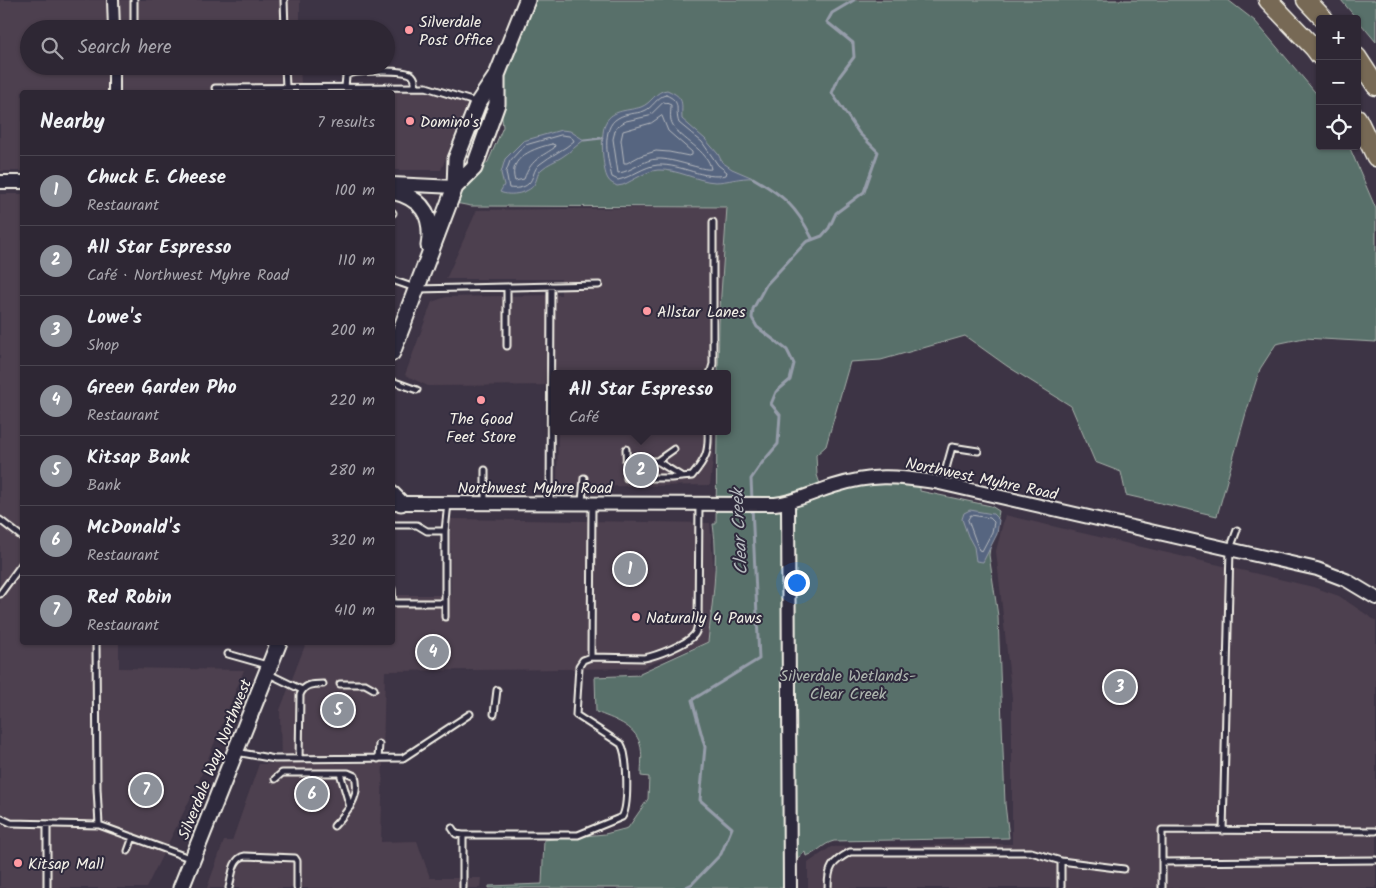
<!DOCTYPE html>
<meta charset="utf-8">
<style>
:root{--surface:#2e2734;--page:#3a3340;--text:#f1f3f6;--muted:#a7a5ac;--line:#49444f;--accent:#8c9099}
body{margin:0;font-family:Kalam,sans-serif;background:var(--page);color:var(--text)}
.controls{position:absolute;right:15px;top:15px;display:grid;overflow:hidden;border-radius:5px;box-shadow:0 1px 4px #0004}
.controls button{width:45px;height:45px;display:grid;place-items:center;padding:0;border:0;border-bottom:1px solid var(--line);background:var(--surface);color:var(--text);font:25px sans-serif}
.you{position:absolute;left:796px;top:582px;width:18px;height:18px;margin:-12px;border:4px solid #fff;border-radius:50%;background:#1a73e8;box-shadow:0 0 0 8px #1a73e833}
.badge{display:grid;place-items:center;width:32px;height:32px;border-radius:50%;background:var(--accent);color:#fff;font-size:16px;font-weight:700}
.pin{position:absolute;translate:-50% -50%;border:2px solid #fff;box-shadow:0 1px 5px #0006}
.popup{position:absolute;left:551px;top:370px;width:180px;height:65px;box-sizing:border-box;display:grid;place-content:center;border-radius:5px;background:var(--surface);filter:drop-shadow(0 1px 4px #0005);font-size:16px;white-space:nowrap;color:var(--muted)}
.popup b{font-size:19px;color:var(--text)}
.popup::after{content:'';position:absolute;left:50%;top:100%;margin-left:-10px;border:10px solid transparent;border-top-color:var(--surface)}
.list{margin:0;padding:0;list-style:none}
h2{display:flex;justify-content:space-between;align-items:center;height:65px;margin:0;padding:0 20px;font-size:21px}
h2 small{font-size:16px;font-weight:400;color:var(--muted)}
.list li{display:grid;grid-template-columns:32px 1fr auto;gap:15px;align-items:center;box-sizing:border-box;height:70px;padding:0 20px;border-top:1px solid var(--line)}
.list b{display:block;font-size:19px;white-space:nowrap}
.list p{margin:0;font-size:16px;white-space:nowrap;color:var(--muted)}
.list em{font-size:16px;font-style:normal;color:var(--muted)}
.icon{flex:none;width:28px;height:28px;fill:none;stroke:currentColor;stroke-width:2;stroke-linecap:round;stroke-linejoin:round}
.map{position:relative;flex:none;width:1376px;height:888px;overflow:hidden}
.search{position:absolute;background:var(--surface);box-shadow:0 1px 4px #0004;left:20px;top:20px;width:375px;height:55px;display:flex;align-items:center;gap:12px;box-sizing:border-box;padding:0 18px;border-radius:28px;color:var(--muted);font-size:19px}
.panel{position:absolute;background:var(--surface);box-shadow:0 1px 4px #0004;left:20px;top:90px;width:375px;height:555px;border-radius:5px}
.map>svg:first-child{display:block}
.built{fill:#4e404f}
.green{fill:#586f6a;stroke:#a6b0a9}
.water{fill:#576580;stroke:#969daa}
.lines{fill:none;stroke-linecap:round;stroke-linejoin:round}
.shore{stroke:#b5b9be;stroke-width:1}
.stream{stroke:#969daa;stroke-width:3}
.service-casing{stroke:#f4f1e8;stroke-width:9}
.minor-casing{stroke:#f4f1e8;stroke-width:14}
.tertiary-casing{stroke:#f4f1e8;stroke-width:16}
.secondary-casing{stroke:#f4f1e8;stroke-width:19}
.trunk-casing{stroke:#f4f1e8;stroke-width:21}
.service{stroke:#2f2a3d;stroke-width:5}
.minor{stroke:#2f2a3d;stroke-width:10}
.tertiary{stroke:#2f2a3d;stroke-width:12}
.secondary{stroke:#2f2a3d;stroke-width:15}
.trunk{stroke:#776954;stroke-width:18}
.poi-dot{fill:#ff9aa2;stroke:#2f2a3d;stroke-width:2}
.labels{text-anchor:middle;stroke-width:4;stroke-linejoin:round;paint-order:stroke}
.poi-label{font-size:16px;fill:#f4f1e8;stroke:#2f2a3d;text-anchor:start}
.street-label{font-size:16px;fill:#f4f1e8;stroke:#2f2a3d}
.park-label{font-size:16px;fill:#aeb6af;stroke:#2f2a3d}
.water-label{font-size:18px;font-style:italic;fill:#b5b9be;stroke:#2f2a3d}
</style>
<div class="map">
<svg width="1376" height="888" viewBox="0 0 1376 888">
<rect width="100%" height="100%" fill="#3d3445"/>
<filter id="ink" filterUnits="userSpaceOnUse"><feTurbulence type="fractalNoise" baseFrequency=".02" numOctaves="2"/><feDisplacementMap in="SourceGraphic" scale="10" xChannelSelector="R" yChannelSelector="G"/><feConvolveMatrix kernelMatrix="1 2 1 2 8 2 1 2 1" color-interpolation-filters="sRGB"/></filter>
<g filter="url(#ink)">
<path class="built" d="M0 0H300V29H29V66H300L301 85H436L469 99 441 170H393L392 92H22V171H0Z
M0 194H22V642L119 643V668L244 670 198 783 146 888H0Z
M728 207 715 374H555V385L428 386 405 375 432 302 446 297 561 295V279H446L477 210Z
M558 431H714V450L710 485 557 487Z
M1005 515 1313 587 1339 596 1376 621V888H808V863L831 847 1012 844V698L996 551Z
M450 519 710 523 718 626 708 642 641 668 385 671 381 842 417 841 430 878H481L480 888H207L224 841H232L259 764H281L280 710 306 643 392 642 393 595H451Z"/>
<path class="green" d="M527 0H1228L1255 21 1320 98V146H1349L1376 209V342L1304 338 1276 344 1260 369 1246 413 1217 516 1126 495 1121 472 1095 462 1071 406 1007 366 965 336 881 360 850 362 826 446 816 455 817 475 822 490 835 486 920 479V491L991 506 999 511 997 523 991 540 989 555 998 616 1005 804 1009 838 834 841C822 844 818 853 806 856L805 852 790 864V888H489V886L542 884 544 840 605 834 628 828 648 799 649 777 641 776C641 767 643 753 640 744 635 725 613 719 596 712L595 677 640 675V673L708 642C712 603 719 563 713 524H716L717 431H727V374H718L719 324 727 207 471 206 450 202 455 187 488 162 503 127 497 75Z
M1341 0H1376V42Z"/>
<path class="water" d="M667 90C686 98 681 103 682 119L705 139 718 154 722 162 732 169 753 178C740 177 728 182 715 182 696 181 678 169 658 170 646 171 634 180 623 185L617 186C614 184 610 183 608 179 602 170 600 131 606 122 613 109 629 111 641 107 652 103 655 91 667 90Z
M561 130 570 131 584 140C577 145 570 152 562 157 556 161 547 164 542 169 537 173 538 177 535 183 531 193 510 197 500 192L504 185 501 173 505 159 523 141Z
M970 510 993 514 999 520 997 534 983 562 976 561 974 547 968 536 962 519 964 513Z"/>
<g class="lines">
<path class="shore" d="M666 95C683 102 674 109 679 123L702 142 718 165 727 172 726 175C703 180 682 164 658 165 644 166 632 177 618 180L612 177C608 161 600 128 618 118 626 113 636 114 644 111 653 108 657 96 666 95Z
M664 102 671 105C671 112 669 119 673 125 681 140 708 150 711 169 704 171 672 158 658 159 643 159 632 172 618 173L613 139 616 127 626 121 649 116Z
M662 116 668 131 692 152V155L689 156 669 152 656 151 640 156 627 163H624L621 140 623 131 651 123Z
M561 135 569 136 573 139 574 141C564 150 551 155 540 164 533 169 534 179 528 184 524 188 515 189 509 188L506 172 510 161 519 151 526 145Z
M552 144 555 145 554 148C539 158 531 160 524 179L515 181C507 157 535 148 552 144Z
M971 515 990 518 994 522 992 532 982 551 979 550 968 520Z"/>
<path class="stream" d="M584 140 602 138
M753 178C784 196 796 206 812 238
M752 500 751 479 762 463 778 444 780 415 771 404 776 392 790 380 794 364 787 350 757 327 752 318 753 309 766 285 806 242 822 236 829 228 836 213 864 192 878 152 859 133 832 93 839 77 854 57 853 43 827 22 832 13 854 0
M684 888 692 884 721 854 732 828 700 800 705 747 692 700 759 659 752 506"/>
<defs>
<path id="service" d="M134 0V29
M284 0 285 29
M285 66 286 87
M345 87 346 76 351 73C363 71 404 69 412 75 416 79 415 82 415 87
M215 88 426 87 475 102
M392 212 393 213
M392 280 418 289 599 285
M507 287V346
M710 374 713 364V222
M392 381 417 390
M626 449 627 478H671L692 476C706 459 709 452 708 431
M626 461H657L674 449
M657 461 681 476
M485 470V502
M942 483 952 447 978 451
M550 502 551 286
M582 502 584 478
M0 520 22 537
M392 525H417L427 531H445
M392 589 393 603
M0 594 22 564
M392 603H445
M445 617V531L448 503
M96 642 97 788 99 825
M228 654 267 665
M591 657 592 505
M269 674 302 690
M340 684H365L374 689
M494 714 497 690
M236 752 275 759 403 758 470 714
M299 759 300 695C304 684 313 684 323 684
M378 759 379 744
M340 773 350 807
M275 779 282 773H348L355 776C361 797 347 812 334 826
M0 818 11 823 99 825 192 859
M47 825V888
M452 828 456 834 463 835H578L622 817C629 807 628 755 621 744L576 715 579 666 583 660 591 657 644 658C656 656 687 644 694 635 697 632 697 628 698 624L699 504
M1223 831 1230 549 1237 530
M463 835V888
M128 851 133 837
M1061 861V888
M1162 862 1376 860
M229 888C232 877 232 858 245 856L295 858 297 861V888
M828 888C828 867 832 862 850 852H1031L1061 861 1124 869
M1162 888V830L1376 831"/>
<path id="minor" d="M113 0 114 29
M114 92V66"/>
<path id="tertiary" d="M0 182H22
M392 184 455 187
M788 502 790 888
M392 503 775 504C796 502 814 492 834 486 872 474 896 476 935 482L1317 569 1346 580 1376 598"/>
<path id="secondary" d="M455 187 474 168 497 104V75
M392 191C422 198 434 215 429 246
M392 353 455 187 456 159 478 103 497 75 527 0
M392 494 401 503
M181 888 279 642"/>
<path id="trunk" d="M1268 0 1314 48 1320 56
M1306 0 1324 19
M1357 57 1376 86
M1357 118 1376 157"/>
</defs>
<use href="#service" class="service-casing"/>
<use href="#minor" class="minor-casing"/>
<use href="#tertiary" class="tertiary-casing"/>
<use href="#secondary" class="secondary-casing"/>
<use href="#trunk" class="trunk-casing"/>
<use href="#service" class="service"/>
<use href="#minor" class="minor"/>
<use href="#tertiary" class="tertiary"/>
<use href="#secondary" class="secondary"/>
<use href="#trunk" class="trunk"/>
</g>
</g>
<g class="poi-dot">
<circle cx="409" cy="30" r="5"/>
<circle cx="410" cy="121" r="5"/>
<circle cx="647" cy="311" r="5"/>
<circle cx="481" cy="400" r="5"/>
<circle cx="636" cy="617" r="5"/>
<circle cx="18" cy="863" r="5"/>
</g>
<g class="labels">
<g class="poi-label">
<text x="419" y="27">Silverdale<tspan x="419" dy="18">Post Office</tspan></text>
<text x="420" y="127">Domino's</text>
<text x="657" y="317">Allstar Lanes</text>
<text x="481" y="424" text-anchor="middle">The Good<tspan x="481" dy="18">Feet Store</tspan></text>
<text x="646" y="623">Naturally 4 Paws</text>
<text x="28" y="869">Kitsap Mall</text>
</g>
<g class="street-label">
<text transform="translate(982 478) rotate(12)" y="6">Northwest Myhre Road</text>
<text x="535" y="493">Northwest Myhre Road</text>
<text transform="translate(214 759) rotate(-68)" y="6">Silverdale Way Northwest</text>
</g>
<g class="park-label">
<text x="848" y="681">Silverdale Wetlands-<tspan x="848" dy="18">Clear Creek</tspan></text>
</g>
<g class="water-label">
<text transform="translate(739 532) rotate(-93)" y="6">Clear Creek</text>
</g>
</g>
</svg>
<div class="controls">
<button>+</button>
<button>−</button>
<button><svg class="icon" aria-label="locate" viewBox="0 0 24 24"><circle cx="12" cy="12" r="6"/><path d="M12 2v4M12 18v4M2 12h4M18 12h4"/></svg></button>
</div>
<div class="you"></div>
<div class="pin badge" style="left:630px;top:569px">1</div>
<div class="pin badge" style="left:641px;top:470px">2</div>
<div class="popup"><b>All Star Espresso</b>Café</div>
<div class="pin badge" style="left:1120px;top:687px">3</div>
<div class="pin badge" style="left:433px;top:652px">4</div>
<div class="pin badge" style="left:338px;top:710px">5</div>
<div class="pin badge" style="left:312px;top:794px">6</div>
<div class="pin badge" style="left:146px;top:790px">7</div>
<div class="search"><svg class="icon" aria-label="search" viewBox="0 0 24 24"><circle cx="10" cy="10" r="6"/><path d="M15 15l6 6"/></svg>Search here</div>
<section class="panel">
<h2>Nearby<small>7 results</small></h2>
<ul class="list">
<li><span class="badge">1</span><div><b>Chuck E. Cheese</b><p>Restaurant</p></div><em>100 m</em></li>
<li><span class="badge">2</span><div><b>All Star Espresso</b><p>Café · Northwest Myhre Road</p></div><em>110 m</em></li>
<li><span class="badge">3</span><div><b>Lowe's</b><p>Shop</p></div><em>200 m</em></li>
<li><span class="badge">4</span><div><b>Green Garden Pho</b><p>Restaurant</p></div><em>220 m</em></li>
<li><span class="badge">5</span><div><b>Kitsap Bank</b><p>Bank</p></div><em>280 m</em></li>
<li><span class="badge">6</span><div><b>McDonald's</b><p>Restaurant</p></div><em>320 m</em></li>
<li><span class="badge">7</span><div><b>Red Robin</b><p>Restaurant</p></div><em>410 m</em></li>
</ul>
</section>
</div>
